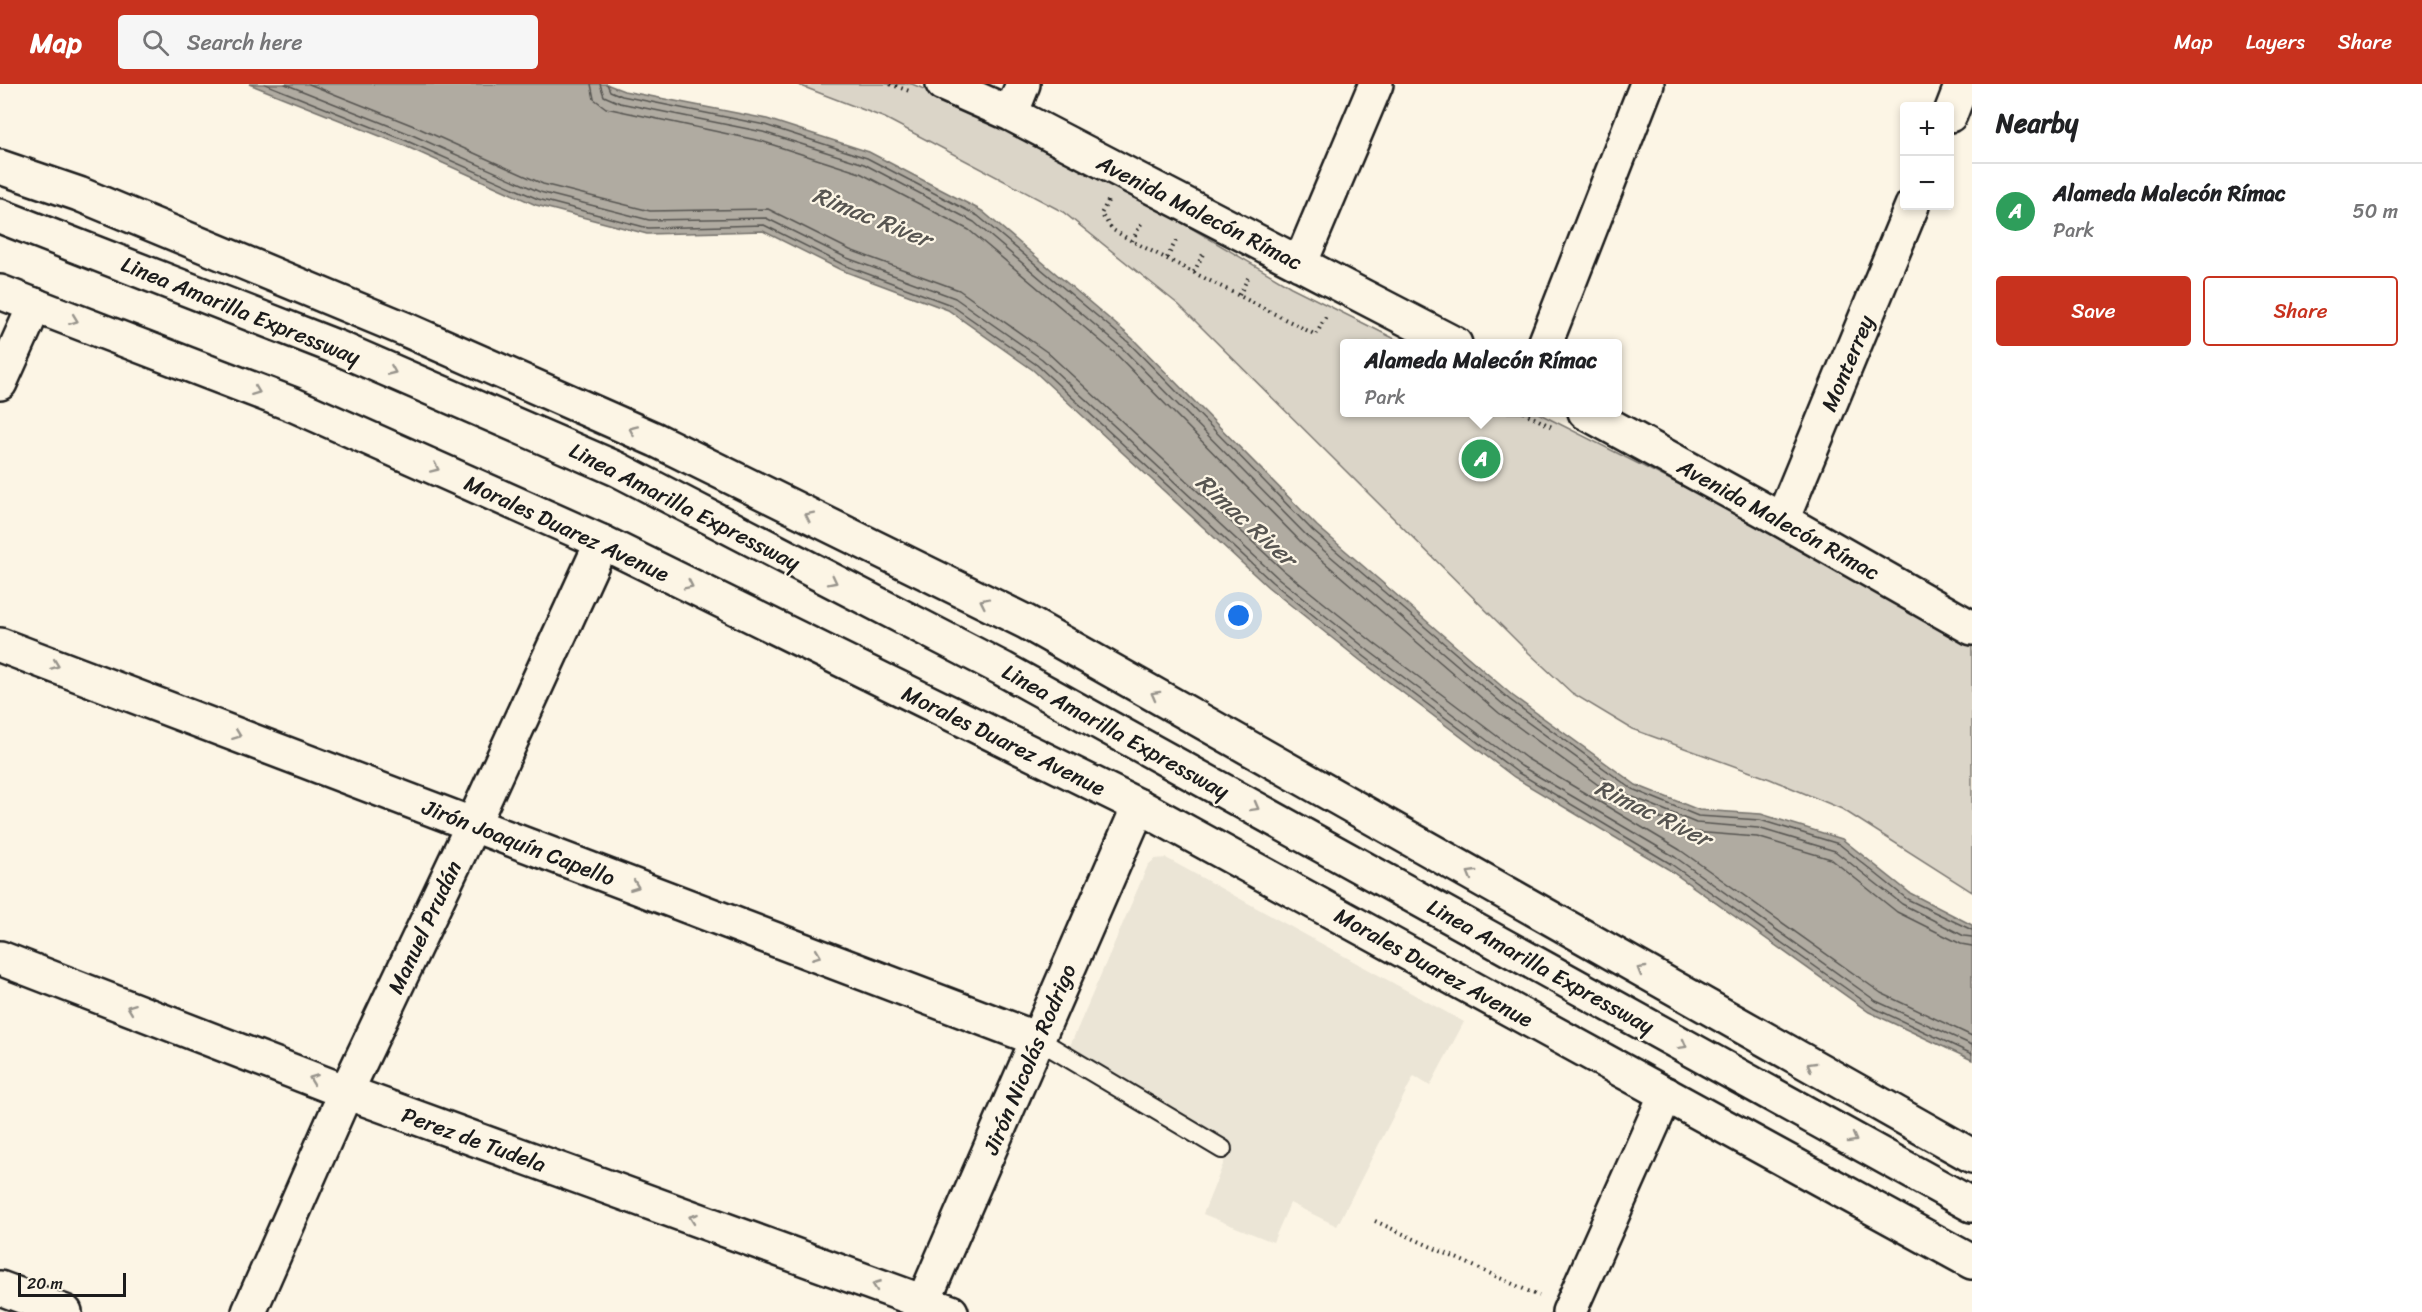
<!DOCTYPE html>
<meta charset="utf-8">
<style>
:root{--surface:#fff;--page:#f6f6f6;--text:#202124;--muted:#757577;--line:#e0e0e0;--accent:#c8321e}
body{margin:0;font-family:Sriracha,sans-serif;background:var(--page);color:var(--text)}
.controls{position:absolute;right:18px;top:18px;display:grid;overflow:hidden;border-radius:6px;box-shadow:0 3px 9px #0003}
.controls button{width:54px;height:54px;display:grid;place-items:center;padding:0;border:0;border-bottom:2px solid var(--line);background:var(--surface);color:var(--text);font:30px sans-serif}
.scale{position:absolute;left:18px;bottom:15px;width:108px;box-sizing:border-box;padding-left:6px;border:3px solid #1c1c1c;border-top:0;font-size:16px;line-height:21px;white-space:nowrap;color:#1c1c1c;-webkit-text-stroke:4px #fcf5e5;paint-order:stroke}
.you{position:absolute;left:1239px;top:532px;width:21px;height:21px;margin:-15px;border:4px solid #fff;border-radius:50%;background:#1a73e8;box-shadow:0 0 0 9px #1a73e833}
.badge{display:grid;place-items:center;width:39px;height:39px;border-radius:50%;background:var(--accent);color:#fff;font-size:20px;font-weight:700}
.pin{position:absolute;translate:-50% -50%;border:3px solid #fff;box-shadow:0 2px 6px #0006}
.popup{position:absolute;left:1340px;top:255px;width:282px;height:78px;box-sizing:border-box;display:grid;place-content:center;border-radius:6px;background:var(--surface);filter:drop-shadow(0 2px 4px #0005);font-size:20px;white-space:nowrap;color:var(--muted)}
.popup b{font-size:22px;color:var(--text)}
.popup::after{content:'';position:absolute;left:50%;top:100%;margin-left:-12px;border:12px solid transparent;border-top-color:var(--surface)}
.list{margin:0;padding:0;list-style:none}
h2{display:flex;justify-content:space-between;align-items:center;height:78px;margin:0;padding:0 24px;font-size:26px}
h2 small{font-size:20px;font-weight:400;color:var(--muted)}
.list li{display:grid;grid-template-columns:39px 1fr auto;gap:18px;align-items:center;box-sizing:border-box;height:96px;padding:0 24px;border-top:2px solid var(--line)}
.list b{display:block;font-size:22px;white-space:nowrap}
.list p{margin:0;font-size:20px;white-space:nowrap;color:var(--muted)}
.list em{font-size:20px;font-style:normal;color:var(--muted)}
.actions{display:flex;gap:12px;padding:18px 24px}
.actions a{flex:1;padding:14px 0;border:2px solid var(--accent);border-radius:6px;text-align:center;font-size:21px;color:var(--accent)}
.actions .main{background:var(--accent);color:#fff}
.icon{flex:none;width:33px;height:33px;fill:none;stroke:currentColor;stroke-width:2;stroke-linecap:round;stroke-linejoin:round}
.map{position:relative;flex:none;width:1972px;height:1228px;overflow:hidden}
header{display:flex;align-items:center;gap:36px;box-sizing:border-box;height:84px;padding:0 30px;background:var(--accent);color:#fff}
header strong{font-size:28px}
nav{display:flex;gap:33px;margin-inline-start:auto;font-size:21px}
.search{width:420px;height:54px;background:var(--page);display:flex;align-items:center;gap:15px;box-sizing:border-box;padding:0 21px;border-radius:6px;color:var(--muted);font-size:22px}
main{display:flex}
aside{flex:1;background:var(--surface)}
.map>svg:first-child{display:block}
.built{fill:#ebe5d6}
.green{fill:#dbd5c8;stroke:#7c7872;stroke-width:1.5}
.water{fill:#b0aba1;stroke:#75726c;stroke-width:1.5}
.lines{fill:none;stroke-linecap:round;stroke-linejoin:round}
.shore{stroke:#575551;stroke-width:1.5}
.lane-casing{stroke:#1c1c1c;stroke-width:22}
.street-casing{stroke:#1c1c1c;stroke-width:38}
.secondary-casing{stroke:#1c1c1c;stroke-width:38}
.highway-casing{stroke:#1c1c1c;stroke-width:38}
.path{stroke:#1c1c1c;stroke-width:4;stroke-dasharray:1.5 4.5;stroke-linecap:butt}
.lane{stroke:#fcf5e5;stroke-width:18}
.street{stroke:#fcf5e5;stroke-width:33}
.secondary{stroke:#fcf5e5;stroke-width:33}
.highway{stroke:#fcf5e5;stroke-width:33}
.oneway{stroke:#97938b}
.labels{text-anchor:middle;stroke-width:4.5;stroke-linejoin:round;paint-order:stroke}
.street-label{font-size:22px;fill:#1c1c1c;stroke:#fcf5e5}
.water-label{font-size:24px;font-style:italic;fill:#575551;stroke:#fcf5e5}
</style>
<header>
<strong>Map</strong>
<div class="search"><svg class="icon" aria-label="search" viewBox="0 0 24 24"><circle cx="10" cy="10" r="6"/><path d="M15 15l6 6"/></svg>Search here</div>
<nav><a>Map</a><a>Layers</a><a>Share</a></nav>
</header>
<main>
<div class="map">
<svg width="1972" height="1228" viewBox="0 0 1972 1228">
<rect width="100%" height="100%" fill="#fcf5e5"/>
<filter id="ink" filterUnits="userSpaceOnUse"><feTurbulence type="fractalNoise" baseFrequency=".0167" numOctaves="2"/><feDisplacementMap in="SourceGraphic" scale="12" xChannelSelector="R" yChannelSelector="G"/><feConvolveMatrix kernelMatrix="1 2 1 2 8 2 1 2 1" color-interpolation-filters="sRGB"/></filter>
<g filter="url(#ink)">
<path class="built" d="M1166 774 1464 938 1430 1002 1414 992 1337 1142 1290 1119 1273 1158 1203 1130 1231 1061 1067 969 1148 781 1155 775Z"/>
<path class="green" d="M796 0H912L997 35 1054 63 1291 203 1403 259 1344 260V328L1538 329 1704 413 1972 563V808L1842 725 1770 695 1632 645 1572 609 1529 569 1179 221 1063 128 885 34Z"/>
<path class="water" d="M249 0H606L624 7 767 35 869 68 982 127 1132 254 1317 442 1513 612 1636 701 1699 726 1761 730 1842 755 1910 809 1972 841V976L1869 928 1668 785 1514 693 1361 577 1268 503 1033 286 948 226 841 186 763 147 647 150 536 121 405 62Z"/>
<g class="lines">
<path class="shore" d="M265 0 407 57 538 115 648 144 764 141 844 181 951 221 1037 281 1272 498 1365 573 1517 688 1671 780 1872 923 1972 970
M285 0 410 50 540 108 649 136 766 134 847 174 955 214 1042 275 1277 493 1369 567 1521 682 1675 773 1876 917 1972 961
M309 0 414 42 543 100 650 127 768 125 850 166 959 206 1047 268 1283 486 1375 560 1526 674 1680 766 1881 909 1972 952
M591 0 594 15 606 24 761 57 860 89 969 146 1116 270 1302 459 1499 629 1623 719 1694 748 1757 753 1831 775 1897 828 1961 860 1972 862
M600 0 604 12 620 19 763 48 864 80 974 138 1122 264 1308 453 1505 622 1628 711 1696 739 1758 744 1835 767 1902 820 1964 852 1972 853
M607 0 610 7 622 12 765 41 867 74 978 132 1128 258 1313 447 1510 616 1632 705 1698 732 1760 736 1839 760 1907 815 1972 846"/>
<defs>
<path id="lane" d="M1037 955 1222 1065"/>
<path id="street" d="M943 0 1011 30 1455 260
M1011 30 1023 0
M1950 31 1962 0
M1300 180 1376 0
M1545 260 1647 0
M0 299 35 221
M1585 328 1782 436 1972 544
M1782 436 1912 122
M0 561 1037 955
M0 874 346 1008 951 1228
M0 1204 65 1228
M249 1228 346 1008 473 740 602 458
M919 1228 1139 722
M1569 1228 1666 1010"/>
<path id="secondary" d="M0 208 294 321 602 458 1139 722 1972 1178"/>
<path id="highway" d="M0 83 79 110 407 246 656 356 1026 538 1972 1072
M0 132 336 263 617 385 1003 585 1972 1121"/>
</defs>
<use href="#lane" class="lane-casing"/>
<use href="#street" class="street-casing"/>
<use href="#secondary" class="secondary-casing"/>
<use href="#highway" class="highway-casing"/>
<path class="path" d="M890 0 909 7
M1108 117 1101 130 1113 146 1132 157 1316 251 1326 232
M1132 157 1142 138
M1167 174 1177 155
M1194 188 1204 168
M1239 211 1248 194
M1523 328 1552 343
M1375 1137 1539 1212"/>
<use href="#lane" class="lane"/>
<use href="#street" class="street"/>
<use href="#secondary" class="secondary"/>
<use href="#highway" class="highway"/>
</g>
<defs><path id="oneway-chevron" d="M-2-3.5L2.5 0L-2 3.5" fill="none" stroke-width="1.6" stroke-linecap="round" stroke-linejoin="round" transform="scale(1.5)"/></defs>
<g class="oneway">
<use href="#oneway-chevron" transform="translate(74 236) rotate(21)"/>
<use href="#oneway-chevron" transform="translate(392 287) rotate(23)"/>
<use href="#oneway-chevron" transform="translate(256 307) rotate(21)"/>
<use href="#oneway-chevron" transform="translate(633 346) rotate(-156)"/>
<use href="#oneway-chevron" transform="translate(435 384) rotate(24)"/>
<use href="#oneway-chevron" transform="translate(809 432) rotate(-154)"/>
<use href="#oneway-chevron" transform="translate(833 497) rotate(27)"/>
<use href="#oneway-chevron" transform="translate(689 501) rotate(26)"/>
<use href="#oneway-chevron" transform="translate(984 518) rotate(-154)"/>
<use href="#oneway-chevron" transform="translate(55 581) rotate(21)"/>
<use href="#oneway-chevron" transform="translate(1155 611) rotate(-151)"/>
<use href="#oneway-chevron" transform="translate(237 651) rotate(21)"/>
<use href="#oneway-chevron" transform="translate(1255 723) rotate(29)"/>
<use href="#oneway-chevron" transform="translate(1471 790) rotate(-150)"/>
<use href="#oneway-chevron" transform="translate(635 802) rotate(21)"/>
<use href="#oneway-chevron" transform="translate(817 871) rotate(21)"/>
<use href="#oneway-chevron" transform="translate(1641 886) rotate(-150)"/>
<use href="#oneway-chevron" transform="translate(131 924) rotate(-159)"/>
<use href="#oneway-chevron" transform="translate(1683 961) rotate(29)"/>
<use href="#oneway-chevron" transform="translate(1811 982) rotate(-150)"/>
<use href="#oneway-chevron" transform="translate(313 995) rotate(-159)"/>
<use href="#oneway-chevron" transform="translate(1853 1055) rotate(29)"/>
<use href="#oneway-chevron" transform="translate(693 1134) rotate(-160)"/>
<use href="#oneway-chevron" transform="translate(876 1201) rotate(-160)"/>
</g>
</g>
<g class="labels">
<g class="street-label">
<text transform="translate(1200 128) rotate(27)" y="8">Avenida Malecón Rímac</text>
<text transform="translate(241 226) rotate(22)" y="8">Linea Amarilla Expressway</text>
<text transform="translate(1847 279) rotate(-67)" y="8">Monterrey</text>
<text transform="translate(685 422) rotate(27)" y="8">Linea Amarilla Expressway</text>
<text transform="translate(1779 435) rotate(29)" y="8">Avenida Malecón Rímac</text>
<text transform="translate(567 444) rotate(25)" y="8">Morales Duarez Avenue</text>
<text transform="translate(1116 647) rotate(29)" y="8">Linea Amarilla Expressway</text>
<text transform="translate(1004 656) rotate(26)" y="8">Morales Duarez Avenue</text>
<text transform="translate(519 758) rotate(21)" y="8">Jirón Joaquín Capello</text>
<text transform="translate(424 843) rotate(-65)" y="8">Manuel Prudán</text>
<text transform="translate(1541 882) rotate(29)" y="8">Linea Amarilla Expressway</text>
<text transform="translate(1434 883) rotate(29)" y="8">Morales Duarez Avenue</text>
<text transform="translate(1029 975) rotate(-67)" y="8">Jirón Nicolás Rodrigo</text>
<text transform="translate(474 1055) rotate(20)" y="8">Perez de Tudela</text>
</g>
<g class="water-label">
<text transform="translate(872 133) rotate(22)" y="8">Rimac River</text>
<text transform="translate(1246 436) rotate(42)" y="8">Rimac River</text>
<text transform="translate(1653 729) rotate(26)" y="8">Rimac River</text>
</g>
</g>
</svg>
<div class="controls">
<button>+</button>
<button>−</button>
</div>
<div class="scale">20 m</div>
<div class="you"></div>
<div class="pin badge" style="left:1481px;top:375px;background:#2e9e5b">A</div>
<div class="popup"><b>Alameda Malecón Rímac</b>Park</div>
</div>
<aside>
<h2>Nearby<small></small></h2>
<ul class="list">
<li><span class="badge" style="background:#2e9e5b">A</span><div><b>Alameda Malecón Rímac</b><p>Park</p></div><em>50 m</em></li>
</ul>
<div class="actions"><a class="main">Save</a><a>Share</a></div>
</aside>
</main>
